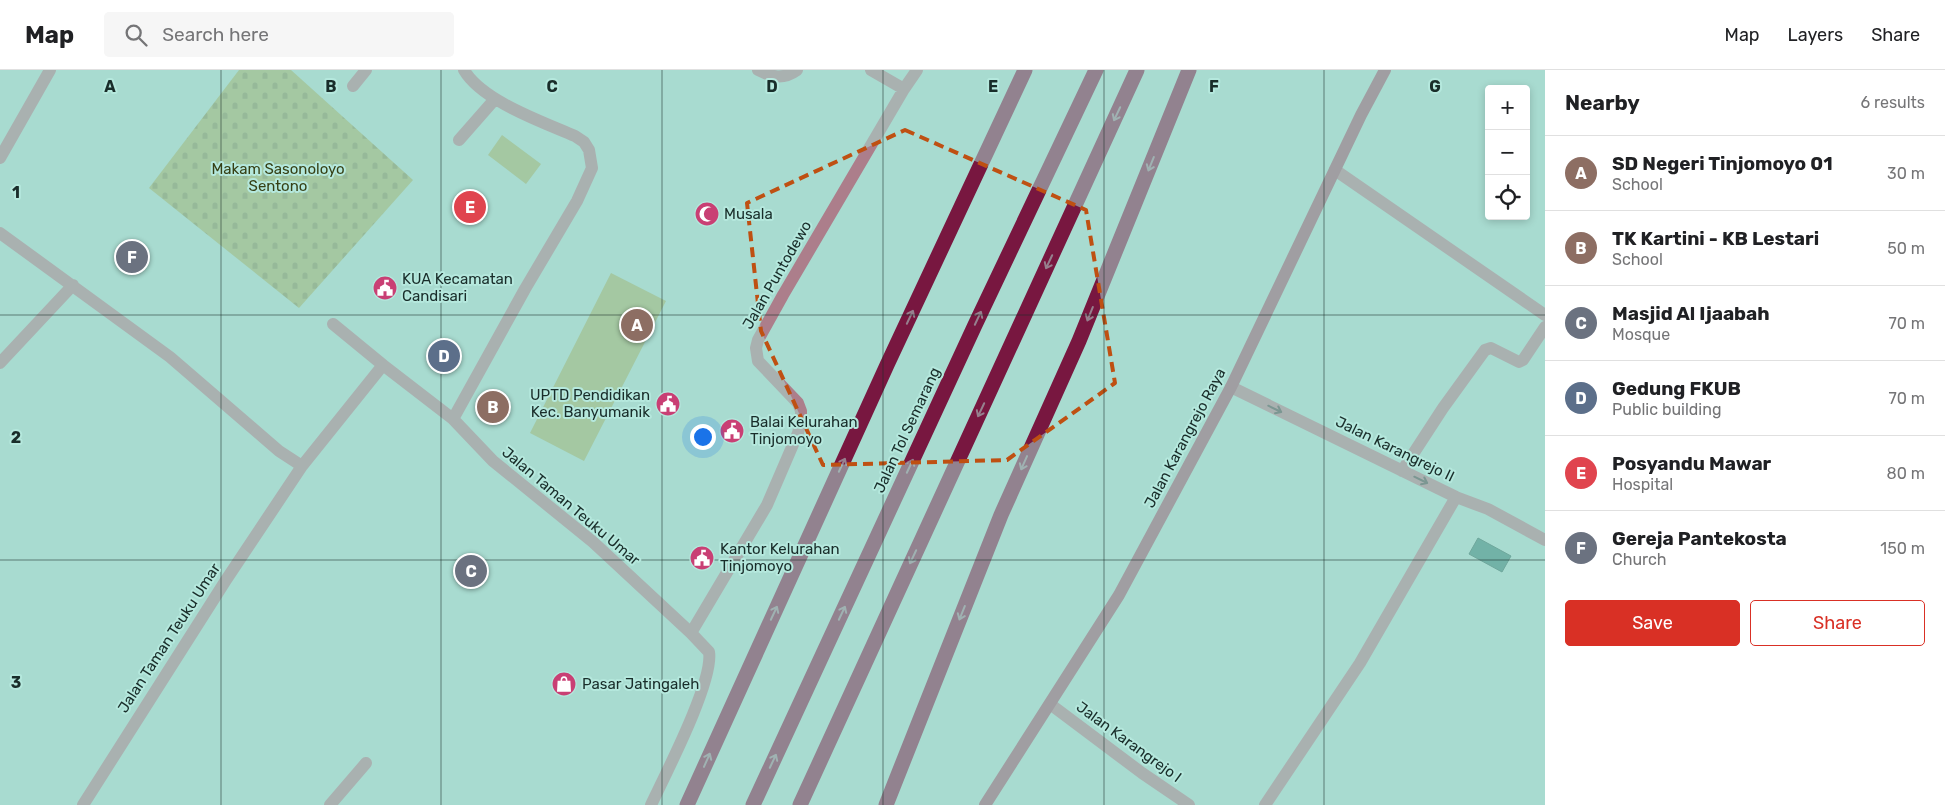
<!DOCTYPE html>
<meta charset="utf-8">
<style>
:root{--surface:#fff;--page:#f6f6f6;--text:#202124;--muted:#757577;--line:#e0e0e0;--accent:#d93025}
body{margin:0;font-family:Rubik,sans-serif;background:var(--page);color:var(--text)}
.controls{position:absolute;right:15px;top:15px;display:grid;overflow:hidden;border-radius:5px;box-shadow:0 2px 8px #0003}
.controls button{width:45px;height:45px;display:grid;place-items:center;padding:0;border:0;border-bottom:1px solid var(--line);background:var(--surface);color:var(--text);font:25px sans-serif}
.you{position:absolute;left:702px;top:366px;width:18px;height:18px;margin:-12px;border:4px solid #fff;border-radius:50%;background:#1a73e8;box-shadow:0 0 0 8px #1a73e833}
.badge{display:grid;place-items:center;width:32px;height:32px;border-radius:50%;background:var(--accent);color:#fff;font-size:16px;font-weight:700}
.pin{position:absolute;translate:-50% -50%;border:2px solid #fff;box-shadow:0 1px 5px #0006}
.list{margin:0;padding:0;list-style:none}
h2{display:flex;justify-content:space-between;align-items:center;height:65px;margin:0;padding:0 20px;font-size:21px}
h2 small{font-size:16px;font-weight:400;color:var(--muted)}
.list li{display:grid;grid-template-columns:32px 1fr auto;gap:15px;align-items:center;box-sizing:border-box;height:75px;padding:0 20px;border-top:1px solid var(--line)}
.list b{display:block;font-size:19px;white-space:nowrap}
.list p{margin:0;font-size:16px;white-space:nowrap;color:var(--muted)}
.list em{font-size:16px;font-style:normal;color:var(--muted)}
.actions{display:flex;gap:10px;padding:15px 20px}
.actions a{flex:1;padding:11px 0;border:1px solid var(--accent);border-radius:5px;text-align:center;font-size:18px;color:var(--accent)}
.actions .main{background:var(--accent);color:#fff}
.icon{flex:none;width:28px;height:28px;fill:none;stroke:currentColor;stroke-width:2;stroke-linecap:round;stroke-linejoin:round}
.map{position:relative;flex:none;width:1545px;height:735px;overflow:hidden}
header{display:flex;align-items:center;gap:30px;box-sizing:border-box;height:70px;padding:0 25px;background:var(--surface);border-bottom:1px solid var(--line)}
header strong{font-size:24px}
nav{display:flex;gap:28px;margin-inline-start:auto;font-size:18px}
.search{width:350px;height:45px;background:var(--page);display:flex;align-items:center;gap:12px;box-sizing:border-box;padding:0 18px;border-radius:5px;color:var(--muted);font-size:19px}
main{display:flex}
aside{flex:1;background:var(--surface)}
.map>svg:first-child{display:block}
.cemetery{fill:url(#cemetery-stones)}
.park{fill:#9fb16b}
.water{fill:#328275;stroke:#2a685e}
.lines{fill:none;stroke-linecap:round;stroke-linejoin:round}
.service{stroke:#ac7e8b;stroke-width:12}
.minor{stroke:#ac7e8b;stroke-width:12}
.secondary{stroke:#98556a;stroke-width:12}
.motorway{stroke:#781740;stroke-width:15}
.oneway{stroke:#96808e}
.oneway2{stroke:#454547}
.marked{fill:none;stroke:#bf5012;stroke-width:4;stroke-dasharray:10 6;stroke-linejoin:round}
.grid{fill:none;stroke:#192d2a;stroke-width:1;stroke-opacity:0.55}
.labels{text-anchor:middle;stroke-width:4;stroke-linejoin:round;paint-order:stroke}
.park-label{font-size:15px;fill:#364015;stroke:#b5e8dd}
.poi-label{font-size:15px;fill:#192d2a;stroke:#b5e8dd;text-anchor:start}
.street-label{font-size:15px;fill:#192d2a;stroke:#b5e8dd}
.grid-label{font-size:16px;text-anchor:middle;font-weight:bold;fill:#192d2a;stroke:#b5e8dd;stroke-width:4;stroke-linejoin:round;paint-order:stroke}
</style>
<header>
<strong>Map</strong>
<div class="search"><svg class="icon" aria-label="search" viewBox="0 0 24 24"><circle cx="10" cy="10" r="6"/><path d="M15 15l6 6"/></svg>Search here</div>
<nav><a>Map</a><a>Layers</a><a>Share</a></nav>
</header>
<main>
<div class="map">
<svg width="1545" height="735" viewBox="0 0 1545 735">
<defs>
<pattern id="cemetery-stones" width="16" height="16" patternUnits="userSpaceOnUse" patternTransform="scale(1.25)"><rect width="16" height="16" fill="#9fb16b"/><path d="M2 7V4a2 2 0 0 1 4 0v3zM10 15v-3a2 2 0 0 1 4 0v3z" fill="#819058"/></pattern>
</defs>
<rect width="100%" height="100%" fill="#a8dbd0"/>
<path class="cemetery" d="M239 0H291L413 110 299 238 149 118Z"/>
<path class="park" d="M502 65 541 94 526 114 488 85Z
M611 203 666 231 584 391 530 363Z"/>
<path class="water" d="M1478 468 1511 486 1502 502 1469 484Z"/>
<g class="lines">
<path class="service" d="M330 735 366 693"/>
<path class="minor" d="M758 0C772 7 783 10 797 0
M871 0 904 19
M353 16 366 0
M459 70 495 29
M0 88 50 0
M1335 100 1545 245
M0 163 170 287 279 381 302 396 226 510 83 735
M333 254 383 295
M0 293 73 215
M1231 317 1456 427 1488 439 1545 470
M453 349 525 219 577 131 592 98 589 80 584 72 575 66C543 52 482 31 464 0
M302 396 383 295 453 349 493 391 593 472 691 563 709 582C714 611 665 705 651 735
M1402 401 1443 338 1485 280 1491 278 1519 292 1523 290 1545 257
M691 563 767 435 798 363 801 350V341L798 333 758 291 756 278 758 270 783 225 904 19 917 0
M1050 634 1142 703 1189 735
M1265 735 1360 593 1456 427"/>
<path class="secondary" d="M985 735 1119 525 1231 317 1361 45 1385 0"/>
<path class="motorway" d="M687 735 887 295 1025 0
M753 735 975 255 1096 0
M800 735 1137 0
M886 735 1001 445 1079 271 1189 0"/>
</g>
<defs><path id="oneway-shaft" d="M-6 0H5M1.5-3L5.5 0L1.5 3" fill="none" stroke-width="1.6" stroke-linecap="round" stroke-linejoin="round" transform="scale(1.25)"/></defs>
<g class="oneway">
<use href="#oneway-shaft" transform="translate(1117 44) rotate(115)"/>
<use href="#oneway-shaft" transform="translate(1151 94) rotate(112)"/>
<use href="#oneway-shaft" transform="translate(1049 192) rotate(115)"/>
<use href="#oneway-shaft" transform="translate(1090 244) rotate(112)"/>
<use href="#oneway-shaft" transform="translate(910 247) rotate(-65)"/>
<use href="#oneway-shaft" transform="translate(978 248) rotate(-65)"/>
<use href="#oneway-shaft" transform="translate(981 340) rotate(115)"/>
<use href="#oneway-shaft" transform="translate(1024 393) rotate(114)"/>
<use href="#oneway-shaft" transform="translate(842 395) rotate(-65)"/>
<use href="#oneway-shaft" transform="translate(910 396) rotate(-65)"/>
<use href="#oneway-shaft" transform="translate(913 487) rotate(115)"/>
<use href="#oneway-shaft" transform="translate(774 543) rotate(-65)"/>
<use href="#oneway-shaft" transform="translate(842 543) rotate(-65)"/>
<use href="#oneway-shaft" transform="translate(962 543) rotate(112)"/>
<use href="#oneway-shaft" transform="translate(707 690) rotate(-66)"/>
<use href="#oneway-shaft" transform="translate(773 691) rotate(-65)"/>
</g>
<g class="oneway2">
<use href="#oneway-shaft" transform="translate(1275 339) rotate(26)"/>
<use href="#oneway-shaft" transform="translate(1421 410) rotate(26)"/>
</g>
<path d="M0 0H1545V735H0ZM905 60 1086 140 1115 313 1007 390 823 395 761 261 747 133Z" fill="#a8dbd0" fill-opacity=".55" fill-rule="evenodd"/>
<path class="marked" d="M905 60 1086 140 1115 313 1007 390 823 395 761 261 747 133Z"/>
<path class="grid" d="M221 0V735M441 0V735M662 0V735M883 0V735M1104 0V735M1324 0V735M0 245H1545M0 490H1545"/>
<defs>
<symbol id="mosque-disc" viewBox="-11 -11 22 22"><circle r="9.5" fill="#c93f74" stroke="#b5e8dd"/><path d="M3.5-4.9A6 6 0 1 0 3.5 4.9A5 5 0 1 1 3.5-4.9Z" fill="#fff"/></symbol>
<symbol id="civic-disc" viewBox="-11 -11 22 22"><circle r="9.5" fill="#c93f74" stroke="#b5e8dd"/><path d="M-.6-6.5H3V-4.5H.6V-3L4-1V1h2V6H-6V1h2V-1L-.6-3ZM-1.2 2.5V6h2.4V2.5Z" fill="#fff"/></symbol>
<symbol id="shop-disc" viewBox="-11 -11 22 22"><circle r="9.5" fill="#c93f74" stroke="#b5e8dd"/><path d="M-5-2.5h2.3a2.7 3.5 0 0 1 5.4 0H5L5.5 6h-11ZM-1.5-2.5h3a1.5 2.3 0 0 0-3 0Z" fill="#fff"/></symbol>
</defs>
<g fill-rule="evenodd">
<use href="#mosque-disc" x="693" y="130" width="28" height="28"/>
<use href="#civic-disc" x="371" y="204" width="28" height="28"/>
<use href="#civic-disc" x="654" y="320" width="28" height="28"/>
<use href="#civic-disc" x="718" y="347" width="28" height="28"/>
<use href="#civic-disc" x="688" y="474" width="28" height="28"/>
<use href="#shop-disc" x="550" y="600" width="28" height="28"/>
</g>
<g class="labels">
<g class="park-label">
<text x="278" y="104">Makam Sasonoloyo<tspan x="278" dy="17">Sentono</tspan></text>
</g>
<g class="poi-label">
<text x="724" y="149">Musala</text>
<text x="402" y="214">KUA Kecamatan<tspan x="402" dy="17">Candisari</tspan></text>
<text x="650" y="330" text-anchor="end">UPTD Pendidikan<tspan x="650" dy="17">Kec. Banyumanik</tspan></text>
<text x="750" y="357">Balai Kelurahan<tspan x="750" dy="17">Tinjomoyo</tspan></text>
<text x="720" y="484">Kantor Kelurahan<tspan x="720" dy="17">Tinjomoyo</tspan></text>
<text x="582" y="619">Pasar Jatingaleh</text>
</g>
<g class="street-label">
<text transform="translate(777 205) rotate(-60)" y="5">Jalan Puntodewo</text>
<text transform="translate(907 360) rotate(-65)" y="5">Jalan Tol Semarang</text>
<text transform="translate(1185 368) rotate(-62)" y="5">Jalan Karangrejo Raya</text>
<text transform="translate(1395 379) rotate(26)" y="5">Jalan Karangrejo II</text>
<text transform="translate(571 436) rotate(40)" y="5">Jalan Taman Teuku Umar</text>
<text transform="translate(169 568) rotate(-57)" y="5">Jalan Taman Teuku Umar</text>
<text transform="translate(1129 672) rotate(36)" y="5">Jalan Karangrejo I</text>
</g>
</g>
<g class="grid-label">
<text x="110" y="22">A</text>
<text x="331" y="22">B</text>
<text x="552" y="22">C</text>
<text x="772" y="22">D</text>
<text x="993" y="22">E</text>
<text x="1214" y="22">F</text>
<text x="1435" y="22">G</text>
<text x="16" y="128">1</text>
<text x="16" y="373">2</text>
<text x="16" y="618">3</text>
</g>
</svg>
<div class="controls">
<button>+</button>
<button>−</button>
<button><svg class="icon" aria-label="locate" viewBox="0 0 24 24"><circle cx="12" cy="12" r="6"/><path d="M12 2v4M12 18v4M2 12h4M18 12h4"/></svg></button>
</div>
<div class="you"></div>
<div class="pin badge" style="left:637px;top:255px;background:#8d6e63">A</div>
<div class="pin badge" style="left:493px;top:337px;background:#8d6e63">B</div>
<div class="pin badge" style="left:471px;top:501px;background:#6b7280">C</div>
<div class="pin badge" style="left:444px;top:286px;background:#5c6f8a">D</div>
<div class="pin badge" style="left:470px;top:137px;background:#e0444e">E</div>
<div class="pin badge" style="left:132px;top:187px;background:#6b7280">F</div>
</div>
<aside>
<h2>Nearby<small>6 results</small></h2>
<ul class="list">
<li><span class="badge" style="background:#8d6e63">A</span><div><b>SD Negeri Tinjomoyo 01</b><p>School</p></div><em>30 m</em></li>
<li><span class="badge" style="background:#8d6e63">B</span><div><b>TK Kartini - KB Lestari</b><p>School</p></div><em>50 m</em></li>
<li><span class="badge" style="background:#6b7280">C</span><div><b>Masjid Al Ijaabah</b><p>Mosque</p></div><em>70 m</em></li>
<li><span class="badge" style="background:#5c6f8a">D</span><div><b>Gedung FKUB</b><p>Public building</p></div><em>70 m</em></li>
<li><span class="badge" style="background:#e0444e">E</span><div><b>Posyandu Mawar</b><p>Hospital</p></div><em>80 m</em></li>
<li><span class="badge" style="background:#6b7280">F</span><div><b>Gereja Pantekosta</b><p>Church</p></div><em>150 m</em></li>
</ul>
<div class="actions"><a class="main">Save</a><a>Share</a></div>
</aside>
</main>
